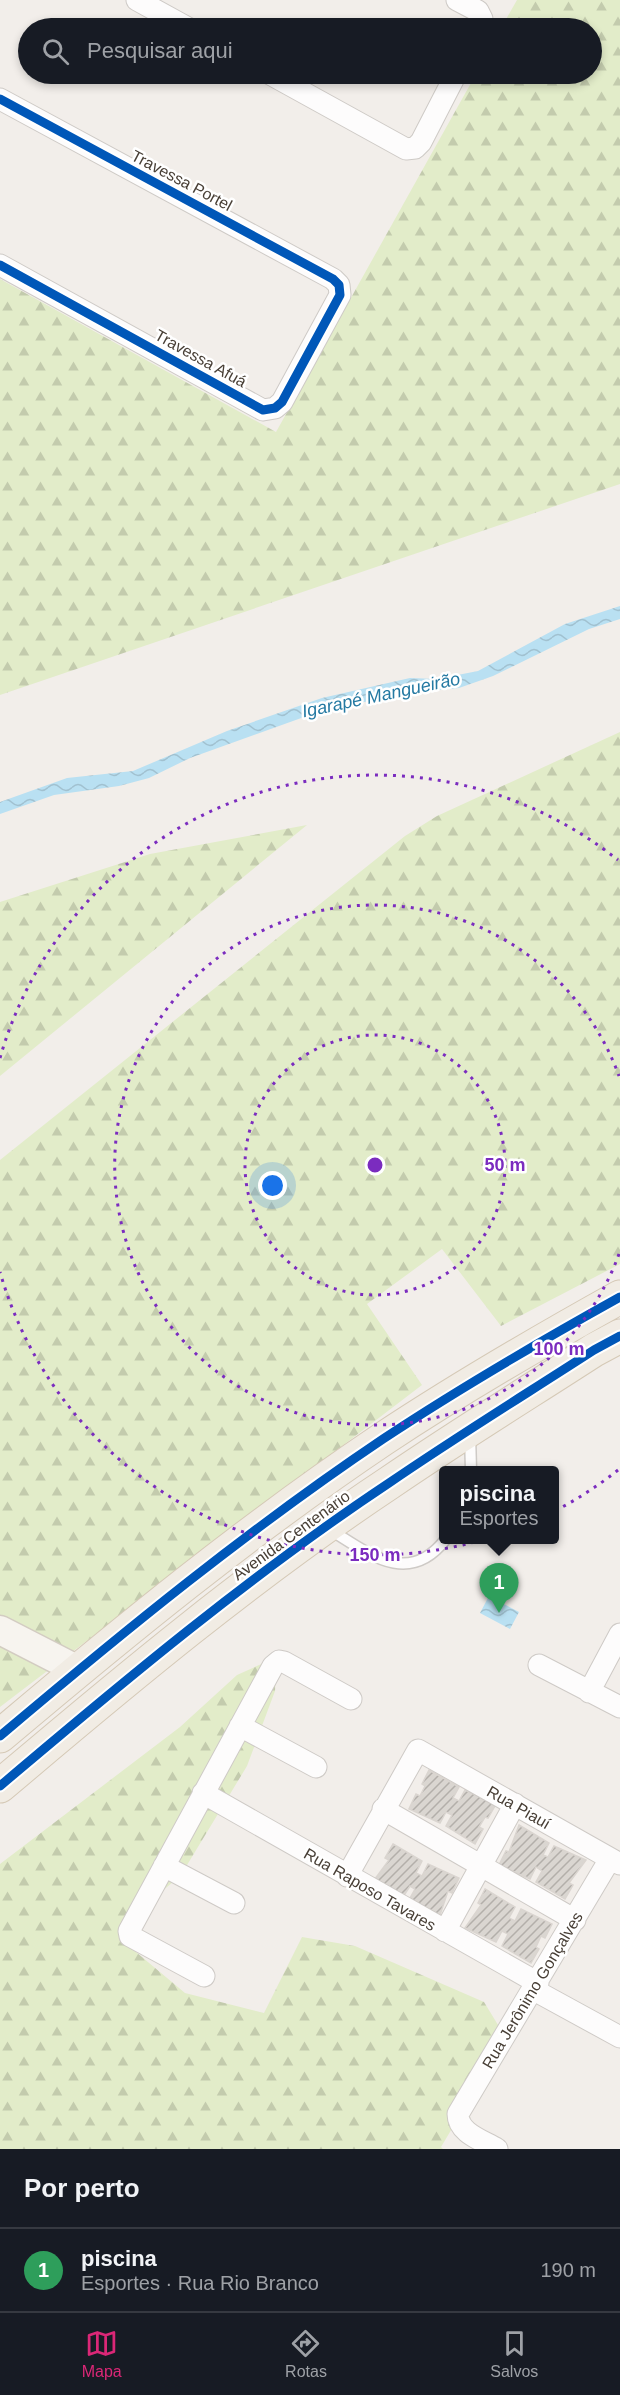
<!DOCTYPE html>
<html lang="pt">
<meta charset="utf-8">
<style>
:root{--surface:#171b24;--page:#242831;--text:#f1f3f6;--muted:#9ea1a6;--line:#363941;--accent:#db2777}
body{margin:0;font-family:Helvetica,sans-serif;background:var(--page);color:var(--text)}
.you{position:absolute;left:273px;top:1186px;width:21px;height:21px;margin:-15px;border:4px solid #fff;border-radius:50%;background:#1a73e8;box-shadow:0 0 0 9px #1a73e833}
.badge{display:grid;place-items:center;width:39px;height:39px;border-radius:50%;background:var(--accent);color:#fff;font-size:20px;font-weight:700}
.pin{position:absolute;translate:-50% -50px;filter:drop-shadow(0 2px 3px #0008)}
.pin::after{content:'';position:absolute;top:32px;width:21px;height:18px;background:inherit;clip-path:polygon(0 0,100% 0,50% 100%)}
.popup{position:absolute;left:439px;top:1466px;width:120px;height:78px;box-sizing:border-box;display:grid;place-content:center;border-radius:6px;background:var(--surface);filter:drop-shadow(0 2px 4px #0005);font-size:20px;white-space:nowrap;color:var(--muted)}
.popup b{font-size:22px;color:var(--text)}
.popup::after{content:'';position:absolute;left:50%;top:100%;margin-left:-12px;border:12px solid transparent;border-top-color:var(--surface)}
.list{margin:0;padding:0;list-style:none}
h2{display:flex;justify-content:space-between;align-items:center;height:78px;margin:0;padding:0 24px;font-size:26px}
h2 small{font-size:20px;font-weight:400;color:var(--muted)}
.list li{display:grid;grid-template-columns:39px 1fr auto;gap:18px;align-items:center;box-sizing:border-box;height:84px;padding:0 24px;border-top:2px solid var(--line)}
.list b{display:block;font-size:22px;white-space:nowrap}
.list p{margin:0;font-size:20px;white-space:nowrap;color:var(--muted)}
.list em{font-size:20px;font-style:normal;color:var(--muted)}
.icon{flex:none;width:33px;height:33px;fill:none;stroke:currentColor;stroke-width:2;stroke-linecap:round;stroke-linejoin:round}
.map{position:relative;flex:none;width:620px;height:2149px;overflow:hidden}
.search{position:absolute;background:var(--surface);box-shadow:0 3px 9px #0003;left:18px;right:18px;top:18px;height:66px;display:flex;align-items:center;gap:15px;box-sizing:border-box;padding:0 21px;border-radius:33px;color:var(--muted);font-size:22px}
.sheet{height:162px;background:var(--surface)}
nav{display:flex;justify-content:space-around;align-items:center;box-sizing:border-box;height:84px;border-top:2px solid var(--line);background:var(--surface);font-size:16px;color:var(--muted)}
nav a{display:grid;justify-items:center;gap:3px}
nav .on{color:var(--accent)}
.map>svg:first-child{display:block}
.forest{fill:url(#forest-firs)}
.water{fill:url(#water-waves)}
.building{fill:url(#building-hatch);stroke:#dad5d0;stroke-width:1.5}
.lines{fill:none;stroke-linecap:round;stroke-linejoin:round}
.service-casing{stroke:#cecac6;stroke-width:13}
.minor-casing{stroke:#cecac6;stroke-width:23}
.secondary-casing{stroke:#d3ccc2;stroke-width:31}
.primary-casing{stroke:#d5c9b6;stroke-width:35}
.service{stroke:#fdfcfc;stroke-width:10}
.minor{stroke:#fdfcfc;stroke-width:21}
.secondary{stroke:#f7f4ef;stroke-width:28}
.primary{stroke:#f1ece4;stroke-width:33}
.cycleway-casing{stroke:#fff;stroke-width:13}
.cycleway{stroke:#0057b8;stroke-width:9}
.ring{fill:none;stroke:#7b2cbf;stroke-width:3;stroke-dasharray:3 6}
.labels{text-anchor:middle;stroke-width:5;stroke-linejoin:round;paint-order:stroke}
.street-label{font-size:16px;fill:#483f36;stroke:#fff}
.water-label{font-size:18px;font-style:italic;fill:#2479a2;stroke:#fff}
.centre{fill:#7b2cbf;stroke:#fff;stroke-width:3}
.ring-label{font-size:18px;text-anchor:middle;font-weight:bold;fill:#7b2cbf;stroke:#fff;stroke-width:5;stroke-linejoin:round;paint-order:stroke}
</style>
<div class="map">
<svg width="620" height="2149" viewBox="0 0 620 2149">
<defs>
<pattern id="forest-firs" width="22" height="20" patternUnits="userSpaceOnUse" patternTransform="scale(1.5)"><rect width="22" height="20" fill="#e2ecc9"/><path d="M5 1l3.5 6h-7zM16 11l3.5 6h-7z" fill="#c3cbad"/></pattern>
<pattern id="water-waves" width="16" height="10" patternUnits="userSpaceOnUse" patternTransform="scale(1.5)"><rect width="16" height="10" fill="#b9e0f2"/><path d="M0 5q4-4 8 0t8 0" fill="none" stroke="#a1c1d0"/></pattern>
<pattern id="building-hatch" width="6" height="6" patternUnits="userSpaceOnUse" patternTransform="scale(1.5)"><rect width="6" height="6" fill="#dad6d1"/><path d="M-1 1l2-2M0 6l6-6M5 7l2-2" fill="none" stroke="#b3afaa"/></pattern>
</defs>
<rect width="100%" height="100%" fill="#f2eeea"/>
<path class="forest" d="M517 0H620V484L0 695V279L276 432 476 74H592V28H501Z
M620 732V1264L501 1326 442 1249 367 1304 422 1385 0 1707V1160L405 836 437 816Z
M307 825 0 1076V902L150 854Z
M277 1657 275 1691 247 1766 181 1875 153 1899 130 1947 185 1993 264 2013 302 1937 355 1946 484 2002 506 2038 441 2147 443 2149H0V1864L180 1727 237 1675Z"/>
<path class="water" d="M620 606V619L589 629 493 676 459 688 406 693 318 712 190 758 149 778 119 786 54 795 0 814V802L67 778 133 771 227 731 322 698 410 678 437 679 478 671 565 624Z
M489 1596 519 1612 510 1629 480 1613Z"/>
<path class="building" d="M429 1770 459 1787 453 1798 459 1801 465 1790 496 1804 488 1818 485 1817 479 1827 483 1829 475 1844 446 1826 452 1815 446 1812 440 1823 409 1809 416 1794 420 1796 425 1786 422 1784Z
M519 1825 549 1843 543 1855 548 1857 554 1846 586 1860 569 1883 573 1885 565 1899 536 1882 542 1871 536 1867 530 1879 499 1865 506 1851 509 1852Z
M393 1844 422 1861 416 1873 422 1876 428 1864 459 1878 452 1893 448 1891 439 1918 409 1900 415 1889 410 1886 403 1897 372 1883 389 1860 385 1858Z
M485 1889 515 1907 509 1918 515 1921 521 1909 552 1924 545 1938 541 1936 536 1947 539 1949 531 1963 502 1946 508 1934 502 1931 496 1942 465 1928 481 1905 478 1903Z"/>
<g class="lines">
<defs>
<path id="service" d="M470 1435 471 1470
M329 1529C368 1553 408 1587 445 1540"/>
<path id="minor" d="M137 0 188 28
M457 0 478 11 482 19 480 28
M270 74 406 149 415 148 421 142 456 74
M0 99 333 279 339 285 340 295 282 402 275 408 263 410 0 265
M539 1665 620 1707
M589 1692 620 1634
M240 1726 316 1767
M203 1793 538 1983
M383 1809 575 1920
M164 1866 234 1903
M347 1876 418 1750 620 1864
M445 1931 515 1804
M204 1976 130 1936 129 1931 273 1666 279 1661 284 1662 351 1699
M534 1990 620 2037
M497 2149C482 2140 458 2133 458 2114L610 1859"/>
<path id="secondary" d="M0 1630 78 1670"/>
<path id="primary" d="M0 1736C123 1632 249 1529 383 1439 460 1388 539 1342 620 1297
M0 1786C125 1680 252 1574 389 1483 456 1437 526 1394 594 1350L620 1336"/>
</defs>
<use href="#service" class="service-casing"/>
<use href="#minor" class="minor-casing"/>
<use href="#secondary" class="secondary-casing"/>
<use href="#primary" class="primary-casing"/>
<use href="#service" class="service"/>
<use href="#minor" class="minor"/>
<use href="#secondary" class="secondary"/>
<use href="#primary" class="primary"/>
<defs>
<path id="cycleway" d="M0 99 333 279 339 285 340 295 282 402 275 408 263 410 0 265
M0 1736C123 1632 249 1529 383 1439 460 1388 539 1342 620 1297
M0 1786C125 1680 252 1574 389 1483 456 1437 526 1394 594 1350L620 1336"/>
</defs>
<use href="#cycleway" class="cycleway-casing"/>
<use href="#cycleway" class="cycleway"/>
</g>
<g class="ring">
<circle cx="375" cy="1165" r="130"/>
<path d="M619 1254A260 260 0 1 1 619 1076"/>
<path d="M618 1470A390 390 0 0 1 0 1272M0 1058A390 390 0 0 1 618 860"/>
</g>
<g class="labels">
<g class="street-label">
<text transform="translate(182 180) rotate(28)" y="6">Travessa Portel</text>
<text transform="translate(201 358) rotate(29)" y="6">Travessa Afuá</text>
<text transform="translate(291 1535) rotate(-36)" y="6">Avenida Centenário</text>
<text transform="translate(519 1807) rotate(30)" y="6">Rua Piauí</text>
<text transform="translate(370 1889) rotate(30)" y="6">Rua Raposo Tavares</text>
<text transform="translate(532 1990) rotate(-59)" y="6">Rua Jerônimo Gonçalves</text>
</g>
<g class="water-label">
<text transform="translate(381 695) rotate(-12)" y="6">Igarapé Mangueirão</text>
</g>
</g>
<circle cx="375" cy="1165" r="9" class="centre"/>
<g class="ring-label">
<text x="505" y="1171">50 m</text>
<text x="559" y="1355">100 m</text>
<text x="375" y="1561">150 m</text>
</g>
</svg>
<div class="you"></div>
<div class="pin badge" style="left:499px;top:1613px;background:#2e9e5b">1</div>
<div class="popup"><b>piscina</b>Esportes</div>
<div class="search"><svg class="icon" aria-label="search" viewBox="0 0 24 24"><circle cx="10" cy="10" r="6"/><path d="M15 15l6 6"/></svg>Pesquisar aqui</div>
</div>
<section class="sheet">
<h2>Por perto<small></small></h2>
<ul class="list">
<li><span class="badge" style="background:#2e9e5b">1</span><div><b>piscina</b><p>Esportes · Rua Rio Branco</p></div><em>190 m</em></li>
</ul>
</section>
<nav>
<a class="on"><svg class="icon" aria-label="map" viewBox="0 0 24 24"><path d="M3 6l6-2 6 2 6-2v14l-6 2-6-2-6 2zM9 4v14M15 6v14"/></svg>Mapa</a>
<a><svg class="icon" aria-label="directions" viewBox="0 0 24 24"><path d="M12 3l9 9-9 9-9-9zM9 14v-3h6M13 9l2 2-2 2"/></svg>Rotas</a>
<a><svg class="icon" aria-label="saved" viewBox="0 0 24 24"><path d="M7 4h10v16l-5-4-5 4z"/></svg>Salvos</a>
</nav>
